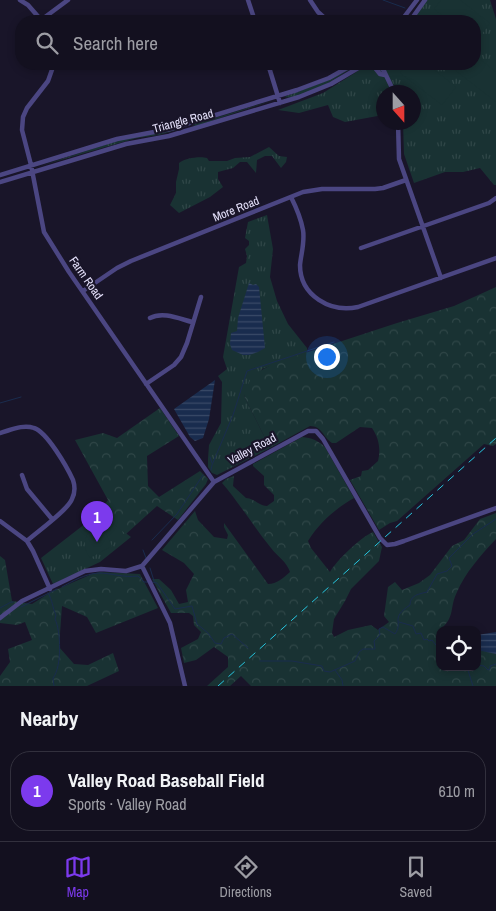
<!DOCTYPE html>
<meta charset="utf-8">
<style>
:root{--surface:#13101f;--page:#201e2c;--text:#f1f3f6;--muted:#9d9da4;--line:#32303d;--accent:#7c3aed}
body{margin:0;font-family:"Archivo Narrow",sans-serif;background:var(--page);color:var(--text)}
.controls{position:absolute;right:15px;bottom:15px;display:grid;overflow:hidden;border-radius:10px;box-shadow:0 2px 8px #0003}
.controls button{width:45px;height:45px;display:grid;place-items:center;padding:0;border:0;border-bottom:1px solid var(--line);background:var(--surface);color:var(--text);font:25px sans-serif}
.compass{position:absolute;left:376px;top:85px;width:45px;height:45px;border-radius:50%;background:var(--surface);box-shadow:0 2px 8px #0003;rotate:159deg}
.you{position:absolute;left:326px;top:356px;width:18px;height:18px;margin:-12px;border:4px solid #fff;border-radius:50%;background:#1a73e8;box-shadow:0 0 0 8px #1a73e833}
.badge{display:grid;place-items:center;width:32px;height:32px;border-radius:50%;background:var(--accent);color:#fff;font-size:16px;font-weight:700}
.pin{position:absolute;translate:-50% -41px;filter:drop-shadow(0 1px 2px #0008)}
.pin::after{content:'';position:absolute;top:26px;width:18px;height:15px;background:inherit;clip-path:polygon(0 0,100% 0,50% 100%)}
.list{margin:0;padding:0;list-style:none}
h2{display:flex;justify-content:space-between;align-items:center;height:65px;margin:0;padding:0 20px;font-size:21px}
h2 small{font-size:16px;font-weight:400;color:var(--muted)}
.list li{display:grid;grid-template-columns:32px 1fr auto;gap:15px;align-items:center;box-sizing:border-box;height:80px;margin:0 10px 10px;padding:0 10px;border:1px solid var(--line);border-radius:20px}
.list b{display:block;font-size:19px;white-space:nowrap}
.list p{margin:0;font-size:16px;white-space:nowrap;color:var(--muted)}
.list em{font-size:16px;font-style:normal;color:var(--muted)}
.icon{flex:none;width:28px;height:28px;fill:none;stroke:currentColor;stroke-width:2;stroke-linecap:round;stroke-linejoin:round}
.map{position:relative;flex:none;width:496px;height:686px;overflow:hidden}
.search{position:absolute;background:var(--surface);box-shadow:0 2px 8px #0003;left:15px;right:15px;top:15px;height:55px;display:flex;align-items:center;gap:12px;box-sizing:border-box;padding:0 18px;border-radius:20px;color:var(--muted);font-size:19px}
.sheet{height:155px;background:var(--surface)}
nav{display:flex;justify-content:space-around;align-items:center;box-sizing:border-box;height:70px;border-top:1px solid var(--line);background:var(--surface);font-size:14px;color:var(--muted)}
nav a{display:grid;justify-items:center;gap:2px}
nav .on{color:var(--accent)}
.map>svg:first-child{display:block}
.grass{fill:url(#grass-tufts)}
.forest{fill:url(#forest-crowns)}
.pitch{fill:#193233}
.water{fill:url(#water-rules)}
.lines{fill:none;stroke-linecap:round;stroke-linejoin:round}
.stream{stroke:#192c4e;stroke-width:1}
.minor{stroke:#4b4682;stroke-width:4.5}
.rail{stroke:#27c7e1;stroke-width:1;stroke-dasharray:8 6;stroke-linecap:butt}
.labels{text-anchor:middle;stroke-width:4.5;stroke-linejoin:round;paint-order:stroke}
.street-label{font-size:12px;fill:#e5e1fb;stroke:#191529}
</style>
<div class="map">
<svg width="496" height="686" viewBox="0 0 496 686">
<defs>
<pattern id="grass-tufts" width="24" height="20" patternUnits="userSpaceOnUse" patternTransform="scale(1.25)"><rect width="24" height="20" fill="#193233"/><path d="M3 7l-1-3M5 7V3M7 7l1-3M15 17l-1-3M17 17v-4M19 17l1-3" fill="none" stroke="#2f4647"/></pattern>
<pattern id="forest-crowns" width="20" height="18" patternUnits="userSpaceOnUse" patternTransform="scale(1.25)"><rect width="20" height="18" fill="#193233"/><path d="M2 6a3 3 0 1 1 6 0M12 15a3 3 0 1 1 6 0" fill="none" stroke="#2f4647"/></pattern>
<pattern id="water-rules" width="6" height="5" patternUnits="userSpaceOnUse" patternTransform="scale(1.25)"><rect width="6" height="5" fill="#192c4e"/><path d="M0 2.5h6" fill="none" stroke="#3a4a68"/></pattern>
</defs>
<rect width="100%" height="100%" fill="#191529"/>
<path class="grass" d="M426 0H490L496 19V185H494L480 168 463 172H445L414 183 404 154 403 123 414 122V92H384L383 115 345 122 333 117 328 105 299 113 278 110 323 93 369 64H475V21H412Z
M358 64C341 75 305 101 284 97L331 79Z
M274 100 196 126 192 125Z
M183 128 159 135 137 138 40 166 120 140Z
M269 147 279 156 287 157 286 162 281 168 272 156H265L257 160 256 173 247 162H240L233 168 218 172V179L223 187 210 197 179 213 170 205 176 193V182L179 169V163C185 158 200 156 207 158L209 161H227L235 158 250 157Z
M267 215 273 249 270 277 277 301 288 324 307 348V353L262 369 244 396 270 448 217 475 212 473 208 467V459L209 445 221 423 222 382 218 376 227 369 223 357 239 267 246 263 247 256 245 249 249 245V241L245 238 248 222Z
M99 513 131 537 100 562 53 584 41 558Z"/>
<path class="forest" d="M496 287V444L493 446 484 444 397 521 390 523 379 530 350 480 361 476 362 471 368 470 378 461C381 450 379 438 372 428L360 427 336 443H332C323 437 322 426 310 426L270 448 244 396 252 375 275 363 397 323 454 306Z
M160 408 179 436 147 456 148 486 159 497 200 471 208 479 206 484 178 520 157 506 126 534 99 513 108 500 75 440 103 433 117 438Z
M302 437C312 438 317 440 325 447L354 498C335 509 320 522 308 541L311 548 330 572C336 561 361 537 373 532L382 547 379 561 351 589 345 601 334 619 332 633 334 637 348 630 371 625 378 630 389 622 384 616 388 587 395 582 402 590 419 583 430 575 452 546 464 540 480 519 496 513V539C481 555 465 573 457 592 449 608 456 616 440 630V667H477V649L496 654V686H251L241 676 230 686H207L228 667V657L214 647 196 660 184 663 181 648 198 639 201 632 194 625 193 616 189 613H171L152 579H159L171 590 179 604 188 602 186 590 194 574 184 563 162 550 195 511 198 520 214 537 227 539 228 535 224 527V523L268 584C277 584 283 578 290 572 287 562 277 556 271 548 254 527 240 504 222 483L226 479 234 476 233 486 246 498C256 499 257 505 267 506L274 501V495L264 485V476L253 466V464Z
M0 556 5 560 12 601 32 604 51 592 92 574 100 572 140 574 158 608 96 633 87 617 62 606 59 647 74 664 88 665 113 653 119 671 87 686H0V676L10 662 8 649 32 640 25 622 17 625 0 623Z"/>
<path class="pitch" d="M441 0H460L490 23 476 42 475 21H449L434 9Z
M475 55 496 72V102L455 70 459 64H475Z
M407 64H427L456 87 442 105 400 73Z
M101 524 112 546 90 558C80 545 85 530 101 524Z"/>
<path class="water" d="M249 283 253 285 256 284 259 287 265 348 258 352 249 355H243L232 350 230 344 231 333 237 331 238 318Z
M215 380 209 419 203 438 195 441 190 437 174 409Z
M496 632V654L477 650V635Z"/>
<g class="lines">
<path class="stream" d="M383 0 405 8
M0 403 21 397
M210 457 212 463
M211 470 212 465 233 415 247 371 334 342
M152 540 177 514 203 475
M143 550 146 558
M150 568 154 581
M152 582 157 583 175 609 192 606 197 624 208 633 215 643 221 644 224 638 232 634 248 648
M62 587C73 581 85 574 98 573 112 573 124 578 138 576L144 582H148
M48 593C53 601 52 607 56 615L55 619C61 631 62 667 53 678L54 686
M21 607 57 589
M0 608 11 602H13
M399 622 413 626 416 634 421 633 424 640 427 639 429 641 432 640 440 650
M440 655V657
M260 661H292L322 666 324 671 330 672 355 661 359 652 363 649H375L374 641 380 635 379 629 383 627 395 634C404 621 389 619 410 605 410 595 419 594 427 592L437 574 447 571 452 566 449 558 473 534 496 519
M477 665 484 666 488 670 490 669V666L496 664
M467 667 473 686
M335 670 342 680 343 686"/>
<path class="minor" d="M20 0 28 5 42 21
M248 0 255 21
M310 0 318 12 328 21
M41 20 68 0
M401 21 417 0
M410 21 425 0
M54 64 48 81 27 108 23 117 22 130 31 165 44 232 69 272 214 482
M268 64 280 103
M372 64 380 74 385 75
M378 64 384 71 394 92
M398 122 399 159 441 278
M0 175 117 139 170 129 297 90 329 78 354 64
M0 182 126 144 169 136 299 97 331 84 365 64
M291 197C296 207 301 219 303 230 305 242 301 254 300 265 300 296 331 313 358 307L496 258
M361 248 489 203 496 198
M83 291 117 268 131 261 303 192 322 189H375L383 188 406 180
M150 318C163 311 180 319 192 322
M146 384 174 365 181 357 187 343 201 297
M0 433C11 430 23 424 34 428 47 432 67 467 73 480 75 486 75 493 72 499 68 510 37 532 27 541
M22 475 27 489 52 519
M0 521 27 541 33 551 50 589
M142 566 170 623 185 686
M0 618 22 601 85 571 101 569 126 571 142 566 214 482 308 431H316L323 439 380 538 387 545 395 544 404 541 496 508"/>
<path class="rail" d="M218 686 496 438"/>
</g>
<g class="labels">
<g class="street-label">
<text transform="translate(183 121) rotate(-15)" y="4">Triangle Road</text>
<text transform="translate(236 209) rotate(-22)" y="4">More Road</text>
<text transform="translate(86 278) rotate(55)" y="4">Farm Road</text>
<text transform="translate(252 449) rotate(-28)" y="4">Valley Road</text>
</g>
</g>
</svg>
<div class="controls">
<button><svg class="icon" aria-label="locate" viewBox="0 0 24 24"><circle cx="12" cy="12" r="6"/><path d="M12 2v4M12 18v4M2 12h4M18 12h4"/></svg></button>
</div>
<svg class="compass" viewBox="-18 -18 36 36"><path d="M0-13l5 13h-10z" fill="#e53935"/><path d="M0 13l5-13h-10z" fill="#9d9da4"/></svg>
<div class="you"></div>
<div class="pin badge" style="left:97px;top:542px">1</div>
<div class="search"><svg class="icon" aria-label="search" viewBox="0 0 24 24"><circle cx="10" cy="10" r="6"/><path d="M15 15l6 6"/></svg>Search here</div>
</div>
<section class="sheet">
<h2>Nearby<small></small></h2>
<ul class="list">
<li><span class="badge">1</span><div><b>Valley Road Baseball Field</b><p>Sports · Valley Road</p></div><em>610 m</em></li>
</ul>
</section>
<nav>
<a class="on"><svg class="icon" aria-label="map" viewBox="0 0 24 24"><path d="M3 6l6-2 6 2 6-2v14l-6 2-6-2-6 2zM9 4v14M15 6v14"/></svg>Map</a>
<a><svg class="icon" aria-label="directions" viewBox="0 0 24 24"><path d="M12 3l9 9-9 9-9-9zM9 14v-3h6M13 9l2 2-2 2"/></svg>Directions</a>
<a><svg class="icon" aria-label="saved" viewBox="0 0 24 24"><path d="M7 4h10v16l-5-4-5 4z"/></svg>Saved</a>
</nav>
